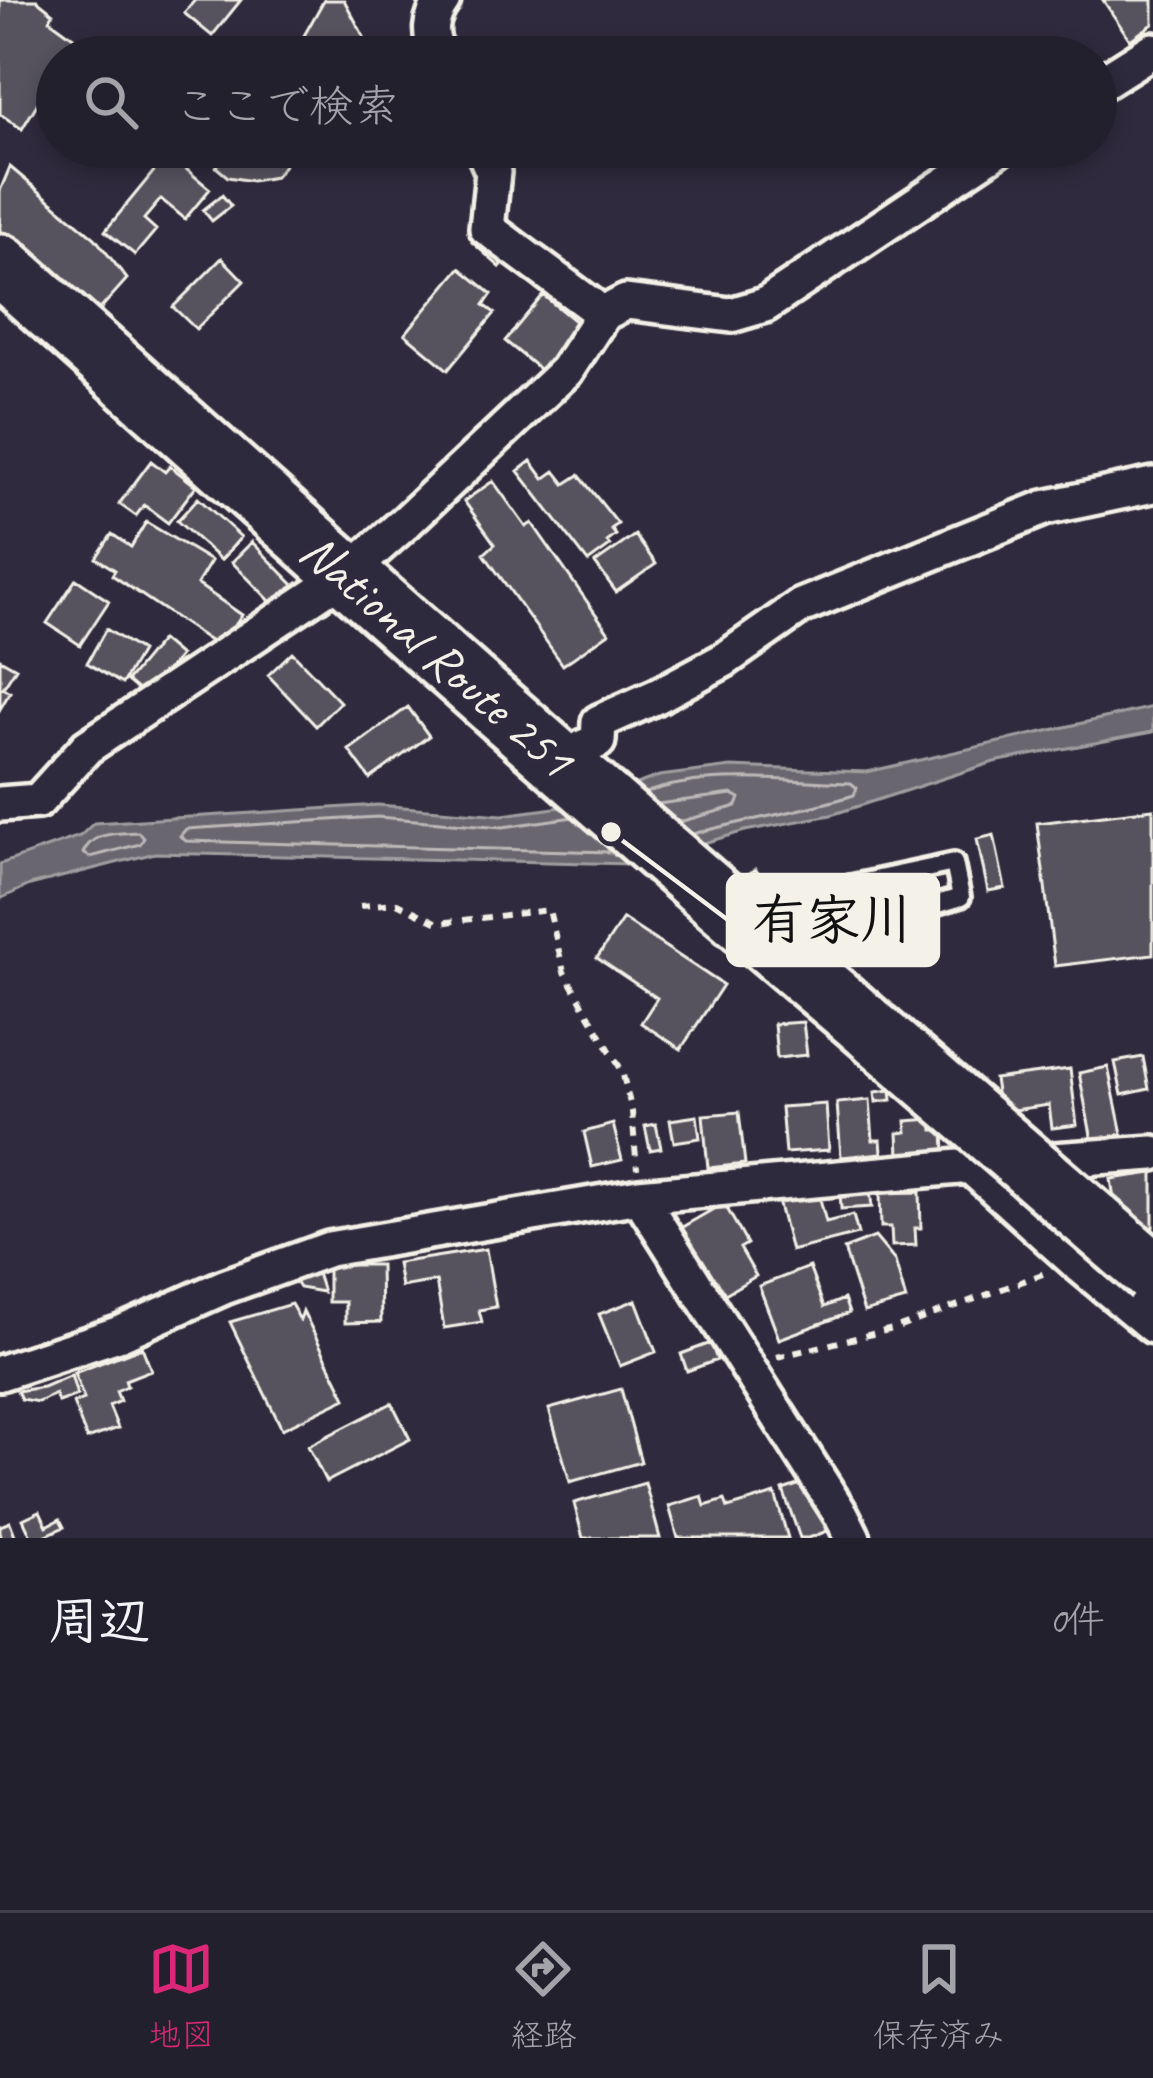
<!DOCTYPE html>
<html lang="ja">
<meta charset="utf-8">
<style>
:root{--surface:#23202e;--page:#2f2d3a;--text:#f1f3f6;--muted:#a3a3aa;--line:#403e4a;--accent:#db2777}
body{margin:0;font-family:Caveat,"Klee One",sans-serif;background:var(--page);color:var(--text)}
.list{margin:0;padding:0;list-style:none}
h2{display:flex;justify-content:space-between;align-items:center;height:156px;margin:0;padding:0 48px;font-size:51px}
h2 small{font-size:39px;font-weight:400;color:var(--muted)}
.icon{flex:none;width:66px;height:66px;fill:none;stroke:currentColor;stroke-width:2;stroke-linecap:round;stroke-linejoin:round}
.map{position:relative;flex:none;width:1153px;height:1538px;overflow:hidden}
.search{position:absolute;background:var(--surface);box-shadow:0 6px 18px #0003;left:36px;right:36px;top:36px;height:132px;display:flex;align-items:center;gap:30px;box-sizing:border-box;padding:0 42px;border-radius:66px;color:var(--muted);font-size:45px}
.sheet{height:372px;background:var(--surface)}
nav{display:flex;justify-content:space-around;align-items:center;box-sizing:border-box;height:168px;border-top:3px solid var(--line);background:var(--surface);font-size:33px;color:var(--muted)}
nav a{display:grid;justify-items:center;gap:6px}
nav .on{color:var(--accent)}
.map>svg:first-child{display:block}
.water{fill:#6a6670;stroke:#a19ea0;stroke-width:3}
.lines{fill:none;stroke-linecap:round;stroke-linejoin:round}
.shore{stroke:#bdb9b8;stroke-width:3}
.building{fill:#56525f;stroke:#f4f1e8;stroke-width:3}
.lane-casing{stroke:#f4f1e8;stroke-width:26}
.street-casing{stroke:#f4f1e8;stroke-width:42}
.highway-casing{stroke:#f4f1e8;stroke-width:69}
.path{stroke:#f4f1e8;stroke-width:6;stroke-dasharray:9 9;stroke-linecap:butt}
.lane{stroke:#2f2a3d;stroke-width:16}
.street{stroke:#2f2a3d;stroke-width:33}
.highway{stroke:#2f2a3d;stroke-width:60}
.highway-bridge-casing{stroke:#f4f1e8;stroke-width:69;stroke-linecap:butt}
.highway-bridge{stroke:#2f2a3d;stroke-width:60}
.labels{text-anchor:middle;stroke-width:10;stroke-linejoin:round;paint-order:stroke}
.street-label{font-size:51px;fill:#f4f1e8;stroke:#2f2a3d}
.leader{fill:none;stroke:#f4f1e8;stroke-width:4.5}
.callout-dot{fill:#f4f1e8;stroke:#2f2a3d;stroke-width:4.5}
.callout{fill:#f4f1e8;stroke:#f4f1e8;stroke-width:4.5}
.callout-label{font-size:54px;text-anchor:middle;font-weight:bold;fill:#111}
</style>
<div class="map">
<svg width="1153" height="1538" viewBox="0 0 1153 1538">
<rect width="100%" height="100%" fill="#2f2a3d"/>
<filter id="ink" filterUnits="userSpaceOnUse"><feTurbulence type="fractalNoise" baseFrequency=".00833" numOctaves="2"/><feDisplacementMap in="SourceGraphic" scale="24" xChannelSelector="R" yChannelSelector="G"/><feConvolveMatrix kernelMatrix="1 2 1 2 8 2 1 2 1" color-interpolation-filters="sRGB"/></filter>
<g filter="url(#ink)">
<path class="water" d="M1153 707V732L994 762 831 815 745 831 632 864 155 853 30 885 0 899V864L80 836 94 823 378 805 502 815 577 805 659 776 731 767 867 772Z"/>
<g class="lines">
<path class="shore" d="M645 793C709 770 784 781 851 783L857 788 854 795C802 812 746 819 693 834
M658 804 732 794 740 798 737 806 679 822
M573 817 503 827 377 817 186 829 180 836 186 841 612 852
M138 832 144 838 140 844 90 857 83 853C93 831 116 834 138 832Z"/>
</g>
<path class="building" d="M0 0H37L53 13 50 20 76 39 65 57H57V71L22 129 0 114Z
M195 0H241L212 36 184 13Z
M324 0H344L364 37 350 57H292Z
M1103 0H1153V24L1130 40Z
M226 147H298L275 177 252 181 228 177 216 167 229 151Z
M168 154 210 189 185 219 161 199 144 219 156 230 135 255 105 231Z
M10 167 95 238 127 279 94 316 0 232V191Z
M222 195 231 206 212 221 203 210Z
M476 237 505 261 500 267 472 242Z
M222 258 244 281 196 329 173 307Z
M460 268 492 294 484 305 495 313 448 370 405 334Z
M543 295 582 327 544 373 505 341Z
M151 461 165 472 170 466 196 486 168 523 144 505 136 516 119 504Z
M531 461 544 479 555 471 565 484 579 475 618 524 611 529 616 535 607 542 610 546 588 562 518 471Z
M493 481 526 527 532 523 609 633 563 665 484 554 495 544 464 501Z
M198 498 241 537 221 560 177 521Z
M146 522 211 561 197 584 242 615 220 648 112 575 115 570 96 558 112 534 131 547Z
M635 535 656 564 616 592 595 563Z
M252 542 295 586 275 606 232 562Z
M76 579 109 601 80 645 47 623Z
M106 629 141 651 122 684 87 663Z
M161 640 180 656 146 697 127 681Z
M292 652 340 702 316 726 268 675Z
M0 659 16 668 3 688 10 692 0 709Z
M408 707 429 736 370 779 349 750Z
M1153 809V954L1055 966 1037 823Z
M994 835 1005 888 988 891 977 839Z
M755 869 766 883 756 891 745 876Z
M623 919 723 985 681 1049 641 1023 657 998 597 958Z
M803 1022 807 1055 777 1058 774 1024Z
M1143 1057 1149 1089 1122 1095 1115 1062Z
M1108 1067 1122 1134 1092 1140 1079 1073Z
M1070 1069 1077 1125 1052 1128 1049 1105 999 1112 994 1079Z
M891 1090 892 1100 876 1102 875 1092Z
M870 1100 873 1140H881L882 1153 841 1157 837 1103Z
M826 1104 829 1150 785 1153 781 1107Z
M739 1112 745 1164 708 1168 703 1115Z
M697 1116 700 1138 674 1142 670 1120Z
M932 1119 933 1130H944L945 1153 899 1156 898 1133 907 1132 906 1121Z
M613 1124 622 1160 592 1167 584 1132Z
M656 1124 661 1148 650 1150 645 1126Z
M1153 1173V1227L1144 1231 1115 1206 1111 1179Z
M870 1190 872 1207 841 1209 840 1192Z
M818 1191 826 1222 853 1215 858 1234 791 1251 778 1201Z
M920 1192 921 1228H915L916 1245 892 1246 891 1227H881L880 1193Z
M724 1203 747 1244 740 1248 756 1276 725 1294 718 1282 710 1287 677 1230Z
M875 1237 895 1261 906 1300 864 1312 844 1249Z
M486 1249 496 1307 479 1310 482 1322 444 1328 436 1281 401 1287 397 1263Z
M328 1265H380L381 1322 345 1323V1302H328Z
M809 1267 824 1307 844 1299 849 1313 779 1339 759 1286Z
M316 1270 323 1292 299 1288 292 1277Z
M636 1300 656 1352 620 1366 599 1314Z
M291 1304 300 1320 303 1311 346 1398 282 1429 230 1322Z
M711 1343 717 1360 687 1371 681 1354Z
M142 1347 151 1370 125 1380 127 1386 116 1391 120 1401 109 1406 118 1428 87 1439 73 1403 84 1399 74 1373Z
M71 1375 77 1395 58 1402 55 1394 38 1402 21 1399 17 1391 43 1387Z
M621 1389 641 1462 570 1482 549 1409Z
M392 1403 410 1439 326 1482 308 1446Z
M812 1480 830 1530 809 1538H800L783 1490Z
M645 1483 660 1538H583L574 1503Z
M775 1494 788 1538H678L669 1506 702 1496 705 1506 725 1500 728 1508Z
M40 1511 47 1526 60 1519 64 1527 40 1538H32L23 1519Z
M10 1522 16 1538H0V1526Z"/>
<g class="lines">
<defs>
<path id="lane" d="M769 927 799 896 954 863 961 897 886 920"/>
<path id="street" d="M439 57C428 34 429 20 443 0
M1096 86 1153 50
M482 147 493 172 487 228 603 314
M584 747 598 741 599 722 657 696 724 660 801 606 1044 508 1153 485
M0 804 38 801 87 747 347 574 406 522 566 371 603 314 626 302 731 315 765 305 1001 147
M970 1166 1076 1262 1153 1326
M639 1196 842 1516 853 1538
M0 1373 121 1333 224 1287 329 1249 639 1196 970 1166 1153 1153"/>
<path id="highway" d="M0 265C281 515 560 768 848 1010"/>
</defs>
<use href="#lane" class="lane-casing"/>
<use href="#street" class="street-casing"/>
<use href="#highway" class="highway-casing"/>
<path class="path" d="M360 906 397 903 438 923 549 910 564 972 622 1071 632 1112 637 1169
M777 1357 897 1328 1045 1273"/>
<use href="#lane" class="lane"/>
<use href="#street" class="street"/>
<use href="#highway" class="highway"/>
<defs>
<path id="highway-bridge" d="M848 1010 1153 1273"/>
</defs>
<use href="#highway-bridge" class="highway-bridge-casing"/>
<use href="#highway-bridge" class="highway-bridge"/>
</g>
</g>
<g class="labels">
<g class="street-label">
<text transform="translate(438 654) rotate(41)" y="18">National Route 251</text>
</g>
</g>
<path class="leader" d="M611 832L728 920"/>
<circle class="callout-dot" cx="611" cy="832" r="12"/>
<rect class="callout" x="728" y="875" width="210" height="90" rx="12"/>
<g class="callout-label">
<text x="833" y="938">有家川</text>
</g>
</svg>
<div class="search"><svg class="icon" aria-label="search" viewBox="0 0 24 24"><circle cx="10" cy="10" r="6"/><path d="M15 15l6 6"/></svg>ここで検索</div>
</div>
<section class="sheet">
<h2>周辺<small>0件</small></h2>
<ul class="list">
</ul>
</section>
<nav>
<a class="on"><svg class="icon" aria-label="map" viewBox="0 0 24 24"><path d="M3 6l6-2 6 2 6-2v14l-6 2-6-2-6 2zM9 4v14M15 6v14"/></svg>地図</a>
<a><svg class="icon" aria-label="directions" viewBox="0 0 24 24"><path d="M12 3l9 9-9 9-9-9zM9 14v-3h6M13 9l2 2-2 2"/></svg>経路</a>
<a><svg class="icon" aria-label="saved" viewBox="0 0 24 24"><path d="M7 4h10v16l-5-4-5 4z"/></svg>保存済み</a>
</nav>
